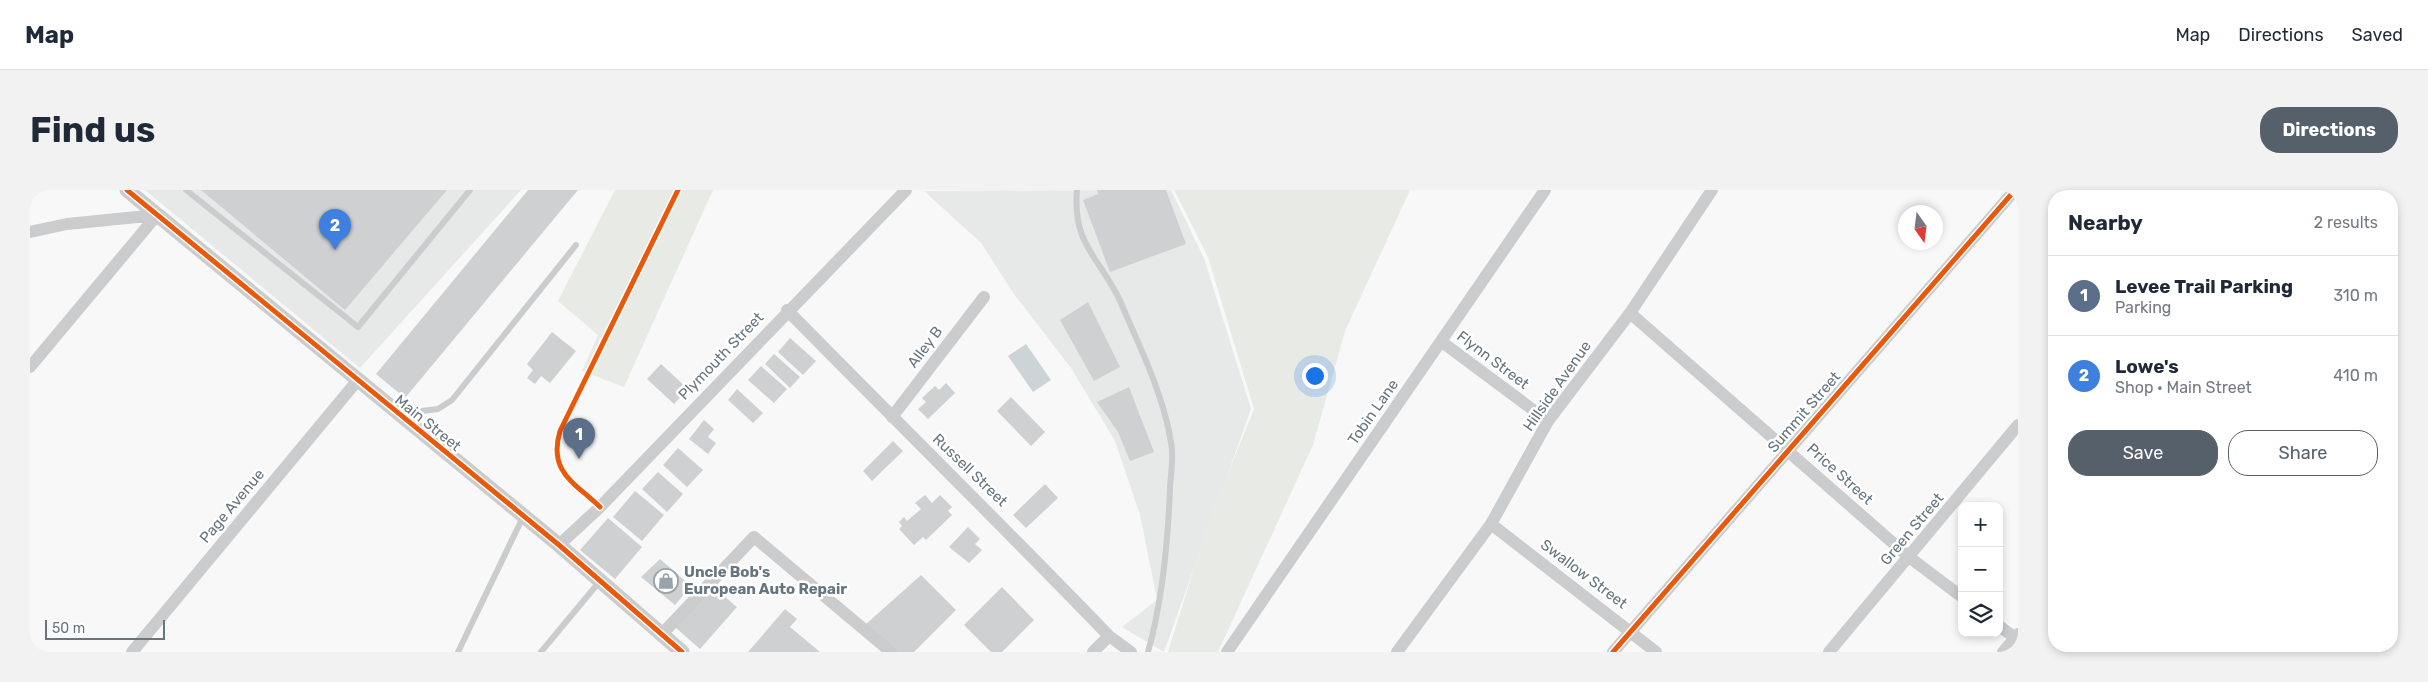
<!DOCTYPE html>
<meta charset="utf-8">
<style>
:root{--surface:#fff;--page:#f2f2f3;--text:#1f2937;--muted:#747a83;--line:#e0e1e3;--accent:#56606b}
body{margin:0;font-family:Rubik,sans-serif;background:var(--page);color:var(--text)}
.controls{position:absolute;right:15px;bottom:15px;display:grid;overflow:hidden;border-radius:10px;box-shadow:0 2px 8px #0003}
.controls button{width:45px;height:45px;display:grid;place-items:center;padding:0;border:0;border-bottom:1px solid var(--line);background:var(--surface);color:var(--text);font:25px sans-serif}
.compass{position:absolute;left:1868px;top:15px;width:45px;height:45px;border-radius:50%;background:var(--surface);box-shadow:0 2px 8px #0003;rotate:166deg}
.scale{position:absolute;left:15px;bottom:12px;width:120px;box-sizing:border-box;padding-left:5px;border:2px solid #667580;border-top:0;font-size:14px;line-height:18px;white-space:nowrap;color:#667580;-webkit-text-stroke:4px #fff;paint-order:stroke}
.you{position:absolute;left:1284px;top:185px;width:18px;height:18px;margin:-12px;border:4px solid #fff;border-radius:50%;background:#1a73e8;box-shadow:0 0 0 8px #1a73e833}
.badge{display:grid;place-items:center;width:32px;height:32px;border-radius:50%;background:var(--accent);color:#fff;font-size:16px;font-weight:700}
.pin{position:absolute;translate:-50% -41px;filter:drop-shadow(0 1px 2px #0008)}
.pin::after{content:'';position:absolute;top:26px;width:18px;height:15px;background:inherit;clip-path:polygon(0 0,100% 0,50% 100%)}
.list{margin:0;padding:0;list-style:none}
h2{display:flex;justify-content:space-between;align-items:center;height:65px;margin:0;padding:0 20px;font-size:21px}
h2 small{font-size:16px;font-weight:400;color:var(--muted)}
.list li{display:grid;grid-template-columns:32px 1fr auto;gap:15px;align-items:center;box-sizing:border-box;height:80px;padding:0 20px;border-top:1px solid var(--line)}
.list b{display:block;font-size:19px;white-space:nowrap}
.list p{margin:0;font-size:16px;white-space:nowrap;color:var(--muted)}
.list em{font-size:16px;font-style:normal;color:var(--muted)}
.actions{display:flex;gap:10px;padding:15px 20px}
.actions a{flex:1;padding:11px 0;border:1px solid var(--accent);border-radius:20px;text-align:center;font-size:18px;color:var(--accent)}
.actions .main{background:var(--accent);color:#fff}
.icon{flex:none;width:28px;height:28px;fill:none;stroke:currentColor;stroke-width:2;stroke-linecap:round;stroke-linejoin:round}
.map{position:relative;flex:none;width:1988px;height:462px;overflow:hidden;border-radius:20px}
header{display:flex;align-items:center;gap:30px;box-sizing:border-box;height:70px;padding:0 25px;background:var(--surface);border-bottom:1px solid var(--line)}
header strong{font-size:24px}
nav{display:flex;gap:28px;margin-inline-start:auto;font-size:18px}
.intro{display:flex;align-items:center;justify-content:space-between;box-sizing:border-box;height:120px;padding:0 30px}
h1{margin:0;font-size:35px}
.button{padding:12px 22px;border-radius:20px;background:var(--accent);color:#fff;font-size:18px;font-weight:700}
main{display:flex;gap:30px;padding:0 30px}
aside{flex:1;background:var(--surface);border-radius:20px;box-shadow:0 2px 8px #0003}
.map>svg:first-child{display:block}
.built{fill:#e7e8e8}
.green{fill:#e7eae5}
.water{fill:#cdd4d7}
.building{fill:#cfd0d1}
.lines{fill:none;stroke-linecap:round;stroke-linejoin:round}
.service{stroke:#cbcccd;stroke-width:6}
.minor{stroke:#cbcccd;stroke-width:12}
.tertiary{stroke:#cbcccd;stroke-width:15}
.cycleway-casing{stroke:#fff;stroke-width:8}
.cycleway{stroke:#e8590c;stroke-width:5}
.labels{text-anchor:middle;stroke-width:5;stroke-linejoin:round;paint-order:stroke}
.street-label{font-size:15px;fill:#667580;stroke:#fff}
.poi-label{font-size:15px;font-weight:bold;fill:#667580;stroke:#fff;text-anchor:start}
</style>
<header>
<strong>Map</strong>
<nav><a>Map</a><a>Directions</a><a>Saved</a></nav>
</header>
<div class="intro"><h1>Find us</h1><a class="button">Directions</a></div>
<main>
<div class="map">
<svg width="1988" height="462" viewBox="0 0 1988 462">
<rect width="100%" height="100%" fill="#f8f8f8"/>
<path class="built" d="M115 0H491L330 178Z
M1141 0 1174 68 1221 219 1134 462 1092 437 1127 410 1110 325 1085 251 1041 178 984 104 951 53 894 1Z"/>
<path class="green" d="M585 0H683L594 197 552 181 568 145 528 111Z
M1144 0H1380L1315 141 1283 255 1188 462H1138L1179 330 1224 219 1178 67Z"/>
<path class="water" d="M996 154 1021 190 1003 202 978 166Z"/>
<path class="building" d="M171 0H417L315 120Z
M498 0H548L375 208 346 184Z
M1067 0H1136L1156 54 1080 82 1053 10 1068 4Z
M1058 112 1090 177 1064 191 1030 130Z
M522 142 546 161 520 193 511 186 505 194 497 188 503 180 497 174Z
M760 148 786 171 773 185 748 162Z
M744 164 770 187 760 198 735 174Z
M631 174 658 199 644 214 617 189Z
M731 176 757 199 744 213 718 190Z
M916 193 925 203 898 229 888 219 896 212 892 208 905 196 909 200Z
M1099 197 1124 262 1100 271 1088 242 1067 212Z
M707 199 733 223 723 233 698 210Z
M981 207 1015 242 1001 256 967 221Z
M674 230 684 239 678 247 686 253 678 264 659 249Z
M863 251 873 261 842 291 833 281Z
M648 258 673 280 657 297 633 275Z
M628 282 653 304 637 322 612 299Z
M1015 294 1028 308 996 338 983 325Z
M605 301 634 325 612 351 583 327Z
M895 305 902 313 910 305 922 317 918 321 922 325 896 350 893 347 884 355 869 339 872 336 869 332 874 327 877 331 891 319 885 313Z
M578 328 612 357 585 389 550 360Z
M938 337 950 349 945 354 952 360 939 373 919 357Z
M630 369 661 396 645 415 611 387Z
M891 385 926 420 884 462H865L835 435Z
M682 396 707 417 670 459 646 438Z
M972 397 1004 430 972 462H961L934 435Z
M755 419 767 429 760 437 790 462H718Z"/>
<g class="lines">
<path class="service" d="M156 0 328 137 440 0
M1047 0C1042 56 1071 68 1091 113 1110 158 1133 203 1141 252 1144 266 1141 283 1140 297 1138 352 1133 409 1118 462
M382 235 392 221 408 219 422 210 546 55
M428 462 493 327
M511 462 570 391"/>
<path class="minor" d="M0 42 37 34 127 25
M757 120C864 229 973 336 1079 446L1101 462
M1600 123 1879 367 1932 407
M1412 152 1518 231
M0 177 127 25
M862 227 954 107
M1461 334 1626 462
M529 355 570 317 876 0
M1969 436 1988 450
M632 444 724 347 861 462
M102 462 327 191
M1063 462 1079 446
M1197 462 1515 0
M1367 462 1461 334 1518 231 1600 123 1682 0
M1583 462 1985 0
M1799 462 1988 235
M1973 462 1988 444"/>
<path class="tertiary" d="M97 0 529 355 652 462"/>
<defs>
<path id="cycleway" d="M97 0 529 355 652 462
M570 317C544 292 518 282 530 241L648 0
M1583 462 1985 0"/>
</defs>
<use href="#cycleway" class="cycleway-casing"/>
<use href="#cycleway" class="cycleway"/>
</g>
<defs>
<symbol id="shop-ring" viewBox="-11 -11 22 22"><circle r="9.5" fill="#fff" stroke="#99a3aa" stroke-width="1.5"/><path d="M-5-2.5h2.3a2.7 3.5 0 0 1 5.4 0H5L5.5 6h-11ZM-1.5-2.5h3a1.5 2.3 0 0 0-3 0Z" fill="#99a3aa"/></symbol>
</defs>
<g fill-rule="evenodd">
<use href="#shop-ring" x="622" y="377" width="28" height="28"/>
</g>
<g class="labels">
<g class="street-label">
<text transform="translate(895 157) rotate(-53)" y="5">Alley B</text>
<text transform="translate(691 166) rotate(-46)" y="5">Plymouth Street</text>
<text transform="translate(1463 170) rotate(37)" y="5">Flynn Street</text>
<text transform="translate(1527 196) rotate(-55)" y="5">Hillside Avenue</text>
<text transform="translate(1343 222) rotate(-55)" y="5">Tobin Lane</text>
<text transform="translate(1774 222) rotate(-49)" y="5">Summit Street</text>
<text transform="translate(398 233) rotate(39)" y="5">Main Street</text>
<text transform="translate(940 280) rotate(44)" y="5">Russell Street</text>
<text transform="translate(1810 284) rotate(42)" y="5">Price Street</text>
<text transform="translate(202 316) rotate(-50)" y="5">Page Avenue</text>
<text transform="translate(1882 339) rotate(-50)" y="5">Green Street</text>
<text transform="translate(1554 384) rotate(37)" y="5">Swallow Street</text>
</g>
<g class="poi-label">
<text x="654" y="387">Uncle Bob's<tspan x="654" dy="17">European Auto Repair</tspan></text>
</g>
</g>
</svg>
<div class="controls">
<button>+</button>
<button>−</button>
<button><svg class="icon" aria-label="layers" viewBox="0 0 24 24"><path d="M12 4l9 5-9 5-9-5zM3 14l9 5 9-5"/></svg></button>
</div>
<svg class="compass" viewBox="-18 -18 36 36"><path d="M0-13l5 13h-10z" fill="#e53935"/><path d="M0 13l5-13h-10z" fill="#747a83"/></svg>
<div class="scale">50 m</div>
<div class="you"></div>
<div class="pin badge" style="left:549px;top:269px;background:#5c6f8a">1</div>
<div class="pin badge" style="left:305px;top:60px;background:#3f7fe0">2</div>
</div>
<aside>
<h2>Nearby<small>2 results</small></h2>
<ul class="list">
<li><span class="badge" style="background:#5c6f8a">1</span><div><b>Levee Trail Parking</b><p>Parking</p></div><em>310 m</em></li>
<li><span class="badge" style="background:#3f7fe0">2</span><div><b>Lowe's</b><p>Shop · Main Street</p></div><em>410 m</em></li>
</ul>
<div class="actions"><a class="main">Save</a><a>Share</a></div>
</aside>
</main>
